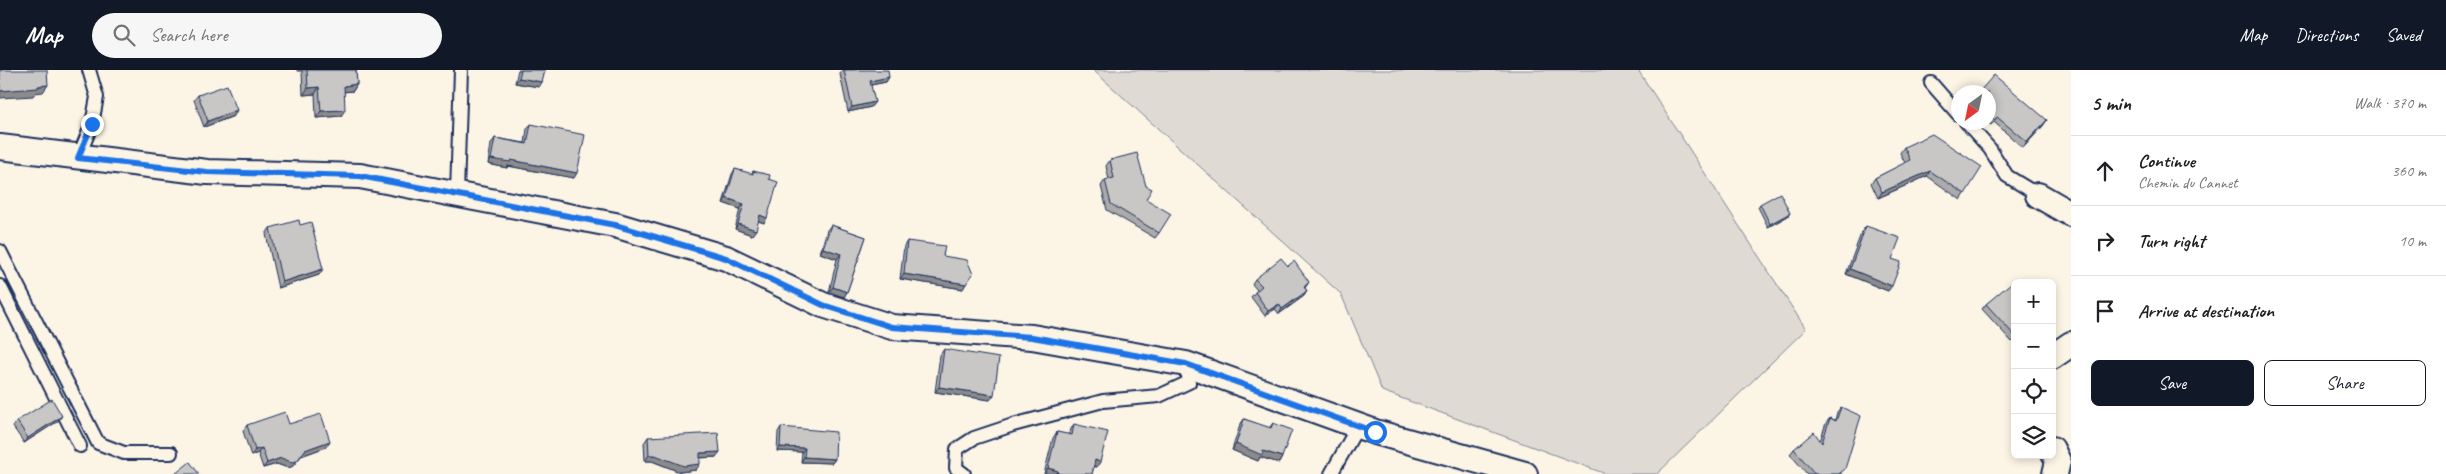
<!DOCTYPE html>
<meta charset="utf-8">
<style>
:root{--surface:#fff;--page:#f6f6f6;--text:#202124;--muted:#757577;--line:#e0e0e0;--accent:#111827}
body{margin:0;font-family:Caveat,sans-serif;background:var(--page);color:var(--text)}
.controls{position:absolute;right:15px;bottom:15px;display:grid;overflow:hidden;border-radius:8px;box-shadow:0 2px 8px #0003}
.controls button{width:45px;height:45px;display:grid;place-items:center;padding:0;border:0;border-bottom:1px solid var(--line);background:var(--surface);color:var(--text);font:25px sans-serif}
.compass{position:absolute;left:1951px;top:15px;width:45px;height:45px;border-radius:50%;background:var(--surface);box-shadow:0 2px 8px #0003;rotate:213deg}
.stop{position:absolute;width:15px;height:15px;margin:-11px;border:4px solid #1a73e8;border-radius:50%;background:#fff}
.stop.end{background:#1a73e8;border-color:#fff;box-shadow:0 1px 5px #0008}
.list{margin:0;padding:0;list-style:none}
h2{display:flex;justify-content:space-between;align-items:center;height:65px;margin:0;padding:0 20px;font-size:21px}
h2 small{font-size:16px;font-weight:400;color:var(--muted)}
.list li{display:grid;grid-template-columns:32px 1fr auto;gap:15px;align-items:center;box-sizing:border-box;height:70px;padding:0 20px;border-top:1px solid var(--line)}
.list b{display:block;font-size:19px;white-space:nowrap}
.list p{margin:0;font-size:16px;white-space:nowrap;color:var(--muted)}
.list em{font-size:16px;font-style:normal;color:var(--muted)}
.actions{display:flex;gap:10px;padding:15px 20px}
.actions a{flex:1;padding:11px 0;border:1px solid var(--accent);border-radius:8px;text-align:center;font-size:18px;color:var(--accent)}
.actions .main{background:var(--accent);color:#fff}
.icon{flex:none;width:28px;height:28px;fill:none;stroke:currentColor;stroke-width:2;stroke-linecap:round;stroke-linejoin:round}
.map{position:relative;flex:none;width:2071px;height:404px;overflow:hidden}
header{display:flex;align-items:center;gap:30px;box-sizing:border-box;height:70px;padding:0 25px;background:var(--accent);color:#fff}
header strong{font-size:24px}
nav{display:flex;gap:28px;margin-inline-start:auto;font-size:18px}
.search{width:350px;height:45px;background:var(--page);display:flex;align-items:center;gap:12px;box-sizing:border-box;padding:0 18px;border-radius:28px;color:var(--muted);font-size:19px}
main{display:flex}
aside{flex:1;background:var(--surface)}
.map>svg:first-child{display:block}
.green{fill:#dfdbd4;stroke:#7d8599}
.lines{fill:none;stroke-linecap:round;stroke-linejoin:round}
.service-casing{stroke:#1b2f5e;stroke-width:16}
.minor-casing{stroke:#1b2f5e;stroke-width:28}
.service{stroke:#fcf5e5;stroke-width:12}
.minor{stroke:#fcf5e5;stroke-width:24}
.wall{fill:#acabaa;stroke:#1b2f5e}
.shaded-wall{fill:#8c8b8b;stroke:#1b2f5e}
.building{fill:#c8c7c6;stroke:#1b2f5e}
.route{stroke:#1a73e8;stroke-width:6}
</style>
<header>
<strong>Map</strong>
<div class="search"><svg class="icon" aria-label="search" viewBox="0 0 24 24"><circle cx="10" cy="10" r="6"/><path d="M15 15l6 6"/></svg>Search here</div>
<nav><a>Map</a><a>Directions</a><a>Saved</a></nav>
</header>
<main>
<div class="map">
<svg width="2071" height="404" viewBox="0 0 2071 404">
<rect width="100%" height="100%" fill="#fcf5e5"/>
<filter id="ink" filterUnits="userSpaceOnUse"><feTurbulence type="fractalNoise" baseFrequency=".02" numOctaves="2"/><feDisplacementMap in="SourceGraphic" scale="10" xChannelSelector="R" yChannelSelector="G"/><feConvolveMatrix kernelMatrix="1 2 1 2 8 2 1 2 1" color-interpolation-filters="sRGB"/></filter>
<g filter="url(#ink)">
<path class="green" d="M1093 0H1638L1806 259 1657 404H1606L1382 321 1341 224Z"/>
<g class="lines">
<defs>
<path id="service" d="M1931 13 1958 44
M1966 52 1990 79 2007 106 2038 125
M78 88 92 54 97 27 89 0
M457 123 461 0
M0 181 98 373 124 383H171
M0 216 80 376
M964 404 956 398 957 379 974 368 1013 355 1103 331 1159 326 1189 312 1186 294
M1331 404 1358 356"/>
<path id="minor" d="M0 77 207 102 360 106 615 155 726 188 823 235 892 257 1032 267 1186 294 1375 362 1525 404
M2038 125 2071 144
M2052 287 2071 274
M2052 379 2058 391 2055 404"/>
</defs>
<use href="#service" class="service-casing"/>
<use href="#minor" class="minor-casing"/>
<use href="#service" class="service"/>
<use href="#minor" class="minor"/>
</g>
<path class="wall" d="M297 0H356L357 14 353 21 344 22 341 46 316 48 315 24 303 25 302 1H297Z
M518 0H545L542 12 539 17 515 13Z
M842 0H844L889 7 886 12 871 15V37L848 42 840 4Z
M1988 22 2047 50 2023 78 1994 52 1991 55 1987 52H1988Z
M198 25 234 46 204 57 194 30Z
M531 54 574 108 508 96 507 98 488 94 491 74 495 68 525 73 527 59Z
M1904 77 1965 124 1961 130 1927 106 1878 128 1871 113 1875 108 1905 93 1900 83Z
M1110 90 1146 116V129L1159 163 1155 168 1107 140 1101 116 1105 110H1109L1106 96Z
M735 99 751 104 753 101 769 109 764 153 758 151 752 165 735 159 740 139 723 133 732 104Z
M1760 134 1788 146 1768 157 1758 137Z
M300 155 323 199 319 205 278 218 266 164 270 158Z
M831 155 866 167 847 222 844 227 829 222 837 189 820 183 827 160Z
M1866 156 1892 189 1888 221 1846 204 1862 161Z
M907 171 943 186 963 219 900 209 904 176Z
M1288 196 1309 212 1305 218 1307 221 1304 226 1279 244 1275 239 1265 246 1251 227 1257 220 1252 214 1255 209Z
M2015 213V269L2012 272 1982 239 1986 234Z
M944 279 990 330 935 322 940 285Z
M1841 337V404H1807L1790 384 1794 379 1820 371 1826 353 1830 348 1835 350 1837 342Z
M1244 349 1269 358 1273 353 1282 387 1279 393 1260 387 1258 391 1232 380 1240 355Z
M17 351H58L24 373 13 357Z
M289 354 326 377 301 386 293 396 288 398 277 394 263 398 258 383 251 386 243 361 247 355Z
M1074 354 1097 397 1094 396 1092 404H1044L1053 368 1057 362 1069 365 1071 359Z
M781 357 835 389 832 393 801 392 802 382 777 381 778 362Z
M648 367 716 387 700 388 696 400 680 402 652 391H645L644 373Z"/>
<path class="shaded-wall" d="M889 7 886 12 866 16 870 11Z
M519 8 542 12 539 17 515 13Z
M357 14 353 21 339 22 344 16Z
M48 15 43 22 35 23 33 26 0 28V21Z
M319 17 315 24 303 25 308 18Z
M875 32 871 37 848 42 852 37Z
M237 40 234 46 204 57 208 51Z
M345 40 341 46 316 48 321 41Z
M2047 50 2043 56 2023 78 2027 72Z
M491 89 511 90 577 103 574 108 508 96 507 98 488 94Z
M1930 101 1927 106 1878 128 1882 122Z
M726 128 744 134 740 139 723 133Z
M1790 143 1788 146 1768 157 1770 154Z
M760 145 767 148 764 153 756 150Z
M738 154 756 160 752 165 735 159Z
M823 178 841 184 837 189 820 183Z
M323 199 319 205 278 218 282 212Z
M1850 199 1892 216 1888 221 1846 204Z
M904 204 966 214 963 219 900 209Z
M833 217 847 222 844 227 829 222Z
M1307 221 1304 226 1279 244 1282 239Z
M1279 234 1275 239 1265 246 1268 241Z
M939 317 994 325 990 330 935 322Z
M62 346 58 351 24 373 28 368Z
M330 371 326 377 301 386 293 396 288 398 277 394 263 398 267 393Z
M1236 374 1263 381 1282 387 1279 393 1260 387 1258 391 1232 380Z
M780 377 805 378 802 382 777 381Z
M262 378 258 383 251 386 255 380Z
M720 382 716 387 696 388 700 383Z
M649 385H655L700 394 696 400 680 402 652 391H645Z
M804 387 835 389 832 393 801 392Z
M1095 390 1100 392 1097 397 1092 396Z
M1048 398 1058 401 1057 404H1044Z"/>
<path class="building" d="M0 0H47L48 15 38 16V18L0 21Z
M307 0H356L357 14 344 16 345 40 321 41 319 17 308 18Z
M521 0H545L542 12 519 8Z
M844 0H888L889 7 870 11 875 32 852 37Z
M1994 5 2047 50 2027 72 1997 47 1995 50 1988 44V22H1979Z
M227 15 237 40 208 51 198 25Z
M531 54 585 65 577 103 511 90 510 92 491 89 495 68 527 74Z
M1932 64 1982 97 1965 124 1930 101 1882 122 1875 108 1910 90 1904 77Z
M1137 83 1146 116 1152 119 1146 129 1171 144 1159 163 1111 134 1105 110 1114 108 1110 90Z
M735 99 753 104V101L770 105 769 109 778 112 767 148 760 145 756 160 738 154 744 134 726 128Z
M1780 123 1790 143 1770 154 1760 134Z
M299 150 300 155 311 152 323 199 282 212 270 158Z
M831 155 866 167 847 222 833 217 841 184 823 178Z
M1866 156 1900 168 1892 189 1901 192 1892 216 1850 199Z
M907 171 945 176 943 186 967 190 973 204 966 214 904 204Z
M1281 188 1288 196 1294 191 1309 212 1304 217 1307 221 1282 239 1279 234 1268 241 1255 222 1262 216 1255 209Z
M2017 208 2022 213H2015V266L1986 234Z
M944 279 999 288 994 325 939 317Z
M52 329 62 346 28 368 17 351Z
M1841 337 1861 346 1845 399 1839 404H1815L1794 379 1814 362 1822 373 1830 348 1836 351Z
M285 342 289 354 321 344 330 371 305 380 297 391 292 392 281 388 267 393 262 378 255 380 247 355Z
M1244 349 1271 358 1273 353 1292 360 1282 387 1263 381 1262 385 1236 374Z
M1074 354 1108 362 1100 392 1095 390 1092 404H1058V401L1048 398 1057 362 1072 365Z
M781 357 836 362 835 389 804 387 805 378 780 377Z
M718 363 720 382 700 383V394L684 396 655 385H649L648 367Z
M190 392 199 404H175Z"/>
</g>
<g class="lines" filter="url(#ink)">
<path class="route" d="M92 54 78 88 207 102 360 106 615 155 726 188 823 235 892 257 1032 267 1186 294 1375 362"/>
</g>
</svg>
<div class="controls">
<button>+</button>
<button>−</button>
<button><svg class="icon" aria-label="locate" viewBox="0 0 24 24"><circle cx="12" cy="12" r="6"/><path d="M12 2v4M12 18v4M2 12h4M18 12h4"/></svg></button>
<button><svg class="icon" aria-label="layers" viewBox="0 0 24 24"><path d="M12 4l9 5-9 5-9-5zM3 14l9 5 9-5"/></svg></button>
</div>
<svg class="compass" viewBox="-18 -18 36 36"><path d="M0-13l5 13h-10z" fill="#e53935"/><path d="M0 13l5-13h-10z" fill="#757577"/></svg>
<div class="stop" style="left:1375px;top:362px"></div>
<div class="stop end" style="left:92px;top:54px"></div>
</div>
<aside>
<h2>5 min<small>Walk · 370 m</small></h2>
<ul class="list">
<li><svg class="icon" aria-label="ahead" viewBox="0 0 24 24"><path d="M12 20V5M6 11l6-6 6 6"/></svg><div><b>Continue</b><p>Chemin du Cannet</p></div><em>360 m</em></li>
<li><svg class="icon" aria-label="right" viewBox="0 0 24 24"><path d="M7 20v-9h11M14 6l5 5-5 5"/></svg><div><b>Turn right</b></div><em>10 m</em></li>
<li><svg class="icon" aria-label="arrive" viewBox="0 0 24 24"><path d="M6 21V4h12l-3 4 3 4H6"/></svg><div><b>Arrive at destination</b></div></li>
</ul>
<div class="actions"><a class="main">Save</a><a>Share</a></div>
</aside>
</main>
